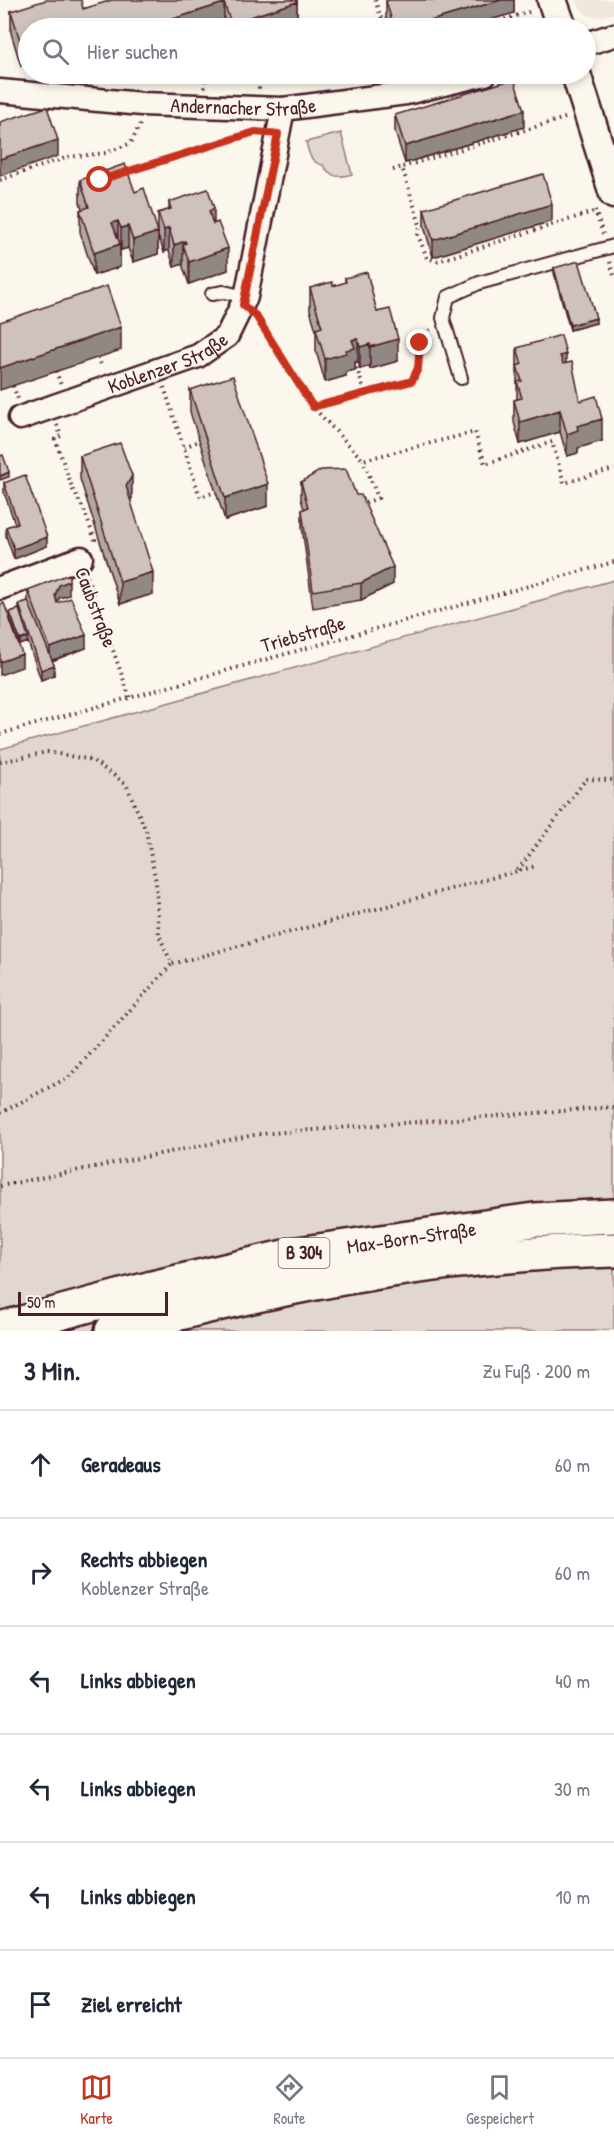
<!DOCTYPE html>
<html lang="de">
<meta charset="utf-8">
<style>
:root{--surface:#fff;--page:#f6f6f7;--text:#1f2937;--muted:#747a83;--line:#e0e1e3;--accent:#c8321e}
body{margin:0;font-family:"Patrick Hand",sans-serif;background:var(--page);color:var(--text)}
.scale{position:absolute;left:18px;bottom:15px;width:150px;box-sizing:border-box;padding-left:6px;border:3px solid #4a1f2b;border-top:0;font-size:16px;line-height:21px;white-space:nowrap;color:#4a1f2b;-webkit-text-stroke:4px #fbf7ec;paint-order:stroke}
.stop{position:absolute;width:18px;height:18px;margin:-14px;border:4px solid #c8321e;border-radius:50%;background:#fff}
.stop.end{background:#c8321e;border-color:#fff;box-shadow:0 2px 6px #0008}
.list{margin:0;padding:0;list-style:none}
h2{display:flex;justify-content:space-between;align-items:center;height:78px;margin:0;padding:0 24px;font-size:26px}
h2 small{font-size:20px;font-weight:400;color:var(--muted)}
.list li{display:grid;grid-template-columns:39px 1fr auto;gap:18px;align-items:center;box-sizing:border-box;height:108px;padding:0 24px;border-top:2px solid var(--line)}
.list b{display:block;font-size:22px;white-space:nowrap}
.list p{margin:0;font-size:20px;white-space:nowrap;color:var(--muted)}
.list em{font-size:20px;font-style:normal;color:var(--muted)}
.icon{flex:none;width:33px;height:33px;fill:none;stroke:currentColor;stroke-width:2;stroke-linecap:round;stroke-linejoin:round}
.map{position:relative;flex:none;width:614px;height:1331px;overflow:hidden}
.search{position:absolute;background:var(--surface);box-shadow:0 3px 9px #0003;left:18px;right:18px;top:18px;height:66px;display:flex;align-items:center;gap:15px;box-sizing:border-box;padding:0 21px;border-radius:33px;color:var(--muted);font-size:22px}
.sheet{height:726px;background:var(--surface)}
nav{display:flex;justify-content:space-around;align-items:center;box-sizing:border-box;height:84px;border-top:2px solid var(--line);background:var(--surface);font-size:16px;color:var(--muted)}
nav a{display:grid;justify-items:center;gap:3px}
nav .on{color:var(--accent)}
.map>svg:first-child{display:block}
.built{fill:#eee7de}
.green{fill:#e2d7d0;stroke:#967b7e;stroke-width:1.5}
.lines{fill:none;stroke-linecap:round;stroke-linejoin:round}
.service-casing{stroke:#4a1f2b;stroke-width:16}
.minor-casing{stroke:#4a1f2b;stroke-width:27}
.tertiary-casing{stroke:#4a1f2b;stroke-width:33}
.primary-casing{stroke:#4a1f2b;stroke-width:38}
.path{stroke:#4a1f2b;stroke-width:4;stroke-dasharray:1.5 4.5;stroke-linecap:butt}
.service{stroke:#fbf7ec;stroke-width:12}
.minor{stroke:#fbf7ec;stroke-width:22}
.tertiary{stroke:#fbf7ec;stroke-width:28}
.primary{stroke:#fbf7ec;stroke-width:33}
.wall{fill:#b2a7a2;stroke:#4a1f2b;stroke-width:1.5}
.shaded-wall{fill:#918884;stroke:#4a1f2b;stroke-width:1.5}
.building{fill:#cfc2bc;stroke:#4a1f2b;stroke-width:1.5}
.route{stroke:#c8321e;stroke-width:8}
.labels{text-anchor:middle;stroke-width:4.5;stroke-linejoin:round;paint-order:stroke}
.shield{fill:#fbf7ec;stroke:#7f6065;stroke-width:1.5}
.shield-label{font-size:18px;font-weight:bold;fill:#4a1f2b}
.street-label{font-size:20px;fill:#4a1f2b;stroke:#fbf7ec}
</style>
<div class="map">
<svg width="614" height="1331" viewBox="0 0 614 1331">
<rect width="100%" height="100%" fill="#fbf7ec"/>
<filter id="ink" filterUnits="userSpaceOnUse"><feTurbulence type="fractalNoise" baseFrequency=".0167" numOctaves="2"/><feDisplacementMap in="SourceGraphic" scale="12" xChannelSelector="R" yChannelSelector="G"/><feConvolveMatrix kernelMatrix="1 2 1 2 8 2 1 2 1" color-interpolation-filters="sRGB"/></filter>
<g filter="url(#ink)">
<path class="built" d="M576 0H614V13L599 17 589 16 583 12Z"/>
<path class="green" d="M341 133 352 174C338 178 332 178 323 165 310 163 309 153 306 142Z
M614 580V1329L591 1331H0V749Z"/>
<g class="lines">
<defs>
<path id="service" d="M212 294 224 292 246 297
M461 378 443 318 448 297 479 283 614 246"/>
<g id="minor">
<path d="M586 44 614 35"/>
<path id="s1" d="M0 91 142 104 283 109 406 93 485 74"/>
<path id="s2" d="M20 418 198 356 227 336 246 297 283 109"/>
<path d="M0 588 81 558"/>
</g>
<path id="tertiary" d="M552 0 562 28
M576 74 614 194"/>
<g id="primary">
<path id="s3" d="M0 1329 152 1288 297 1254 534 1220 614 1216"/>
<path d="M112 1331C273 1286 447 1254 614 1250"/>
</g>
</defs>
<use href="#service" class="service-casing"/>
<use href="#minor" class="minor-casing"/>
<use href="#tertiary" class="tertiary-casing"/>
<use href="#primary" class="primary-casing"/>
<path class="path" d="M375 0 385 28
M476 28 532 11
M204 88 206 74
M259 89 260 74
M565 118 402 167 420 225 418 235 427 258 438 261 596 211
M393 170 402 167
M126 172 259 132
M0 180 68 157 106 153 131 143 140 124
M595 210 603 234
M610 262 614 275
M257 318 313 407 363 460 475 432 485 464 552 442 564 483 614 469
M98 357 102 368
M355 362 365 394
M56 371 61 385
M13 386 18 399
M164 387 200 497 216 492
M314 406 412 380 418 368 420 343 430 329
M57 425 61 436 55 439 73 490 84 510 95 540 94 542
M184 447 199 441
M360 505 378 498 363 460
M87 577 130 698
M0 734 614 562
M0 762 47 752 92 760 126 784 146 831 156 882 159 935 172 964 536 866
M518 870 586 779 614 780
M0 1113 69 1077 172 964
M0 1186 259 1134 614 1107"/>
<use href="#service" class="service"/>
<use href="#minor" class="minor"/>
<use href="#tertiary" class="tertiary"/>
<use href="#primary" class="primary"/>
</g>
<path class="wall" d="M297 0V24L284 28H225L224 25 214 28H28V63L21 66 11 33V11Z
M514 0V13L462 28H389L386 18V1Z
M395 115 524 127 405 163 395 132Z
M80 180 135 192 158 232V213L169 210V202L214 223 228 270 189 284 183 267V264L174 267 169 250 164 252 158 236V254L133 262 128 248 121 250 120 248V267L94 275 80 232V210L82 209 80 202Z
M424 209 552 221 433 257 424 226Z
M554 268 596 323 570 330 554 273Z
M345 278 377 312 398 361 370 369V366L360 369 358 361 355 362V370L346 372V376L325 382 316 351V330L310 310V288L333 286 345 283Z
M517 348 566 363 580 401 602 441 578 448V453L567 456 560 432 520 444 514 422V400L517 399Z
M190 390 268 506 225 520 190 412Z
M80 456 132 498 130 500 153 594 120 604 80 479Z
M301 482 356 495 393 584 361 600 313 608 302 527V510L304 509 301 499Z
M4 483 47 546 14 559 6 536V527L15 524 4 492Z
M28 590 69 595 59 598 57 602 86 648 52 661 54 675 41 680 28 642 20 645 10 617V612L19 609V604L28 601Z"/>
<path class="shaded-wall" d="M501 0H514V13L462 28H406Z
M297 2V24L284 28H231V23Z
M224 3V25L214 28H144Z
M88 23V28H69Z
M28 41V63L21 66V44Z
M524 110V127L405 163V146Z
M58 140V156L0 176V159Z
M552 204V221L433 257V240Z
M214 208V231L209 211Z
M118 221V243L112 223Z
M128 226V248L121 250V228Z
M169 228V250L164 252V230Z
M158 232V254L133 262V240Z
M185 241V251L183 244V264L174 267V245Z
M120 244V267L94 275V253Z
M228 248V270L189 284V262Z
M596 318V323L570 330V325Z
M121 327V350L0 390V368Z
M358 339V361L355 362V370L346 372V376L325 382V359L346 350 352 340Z
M398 339V361L370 369V347Z
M370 344V366L360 369V347Z
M566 354V376L560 356Z
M560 410V432L520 444V422Z
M602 419V441L578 448V453L567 456V434L577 426Z
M9 472V477L0 480V476Z
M132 476V498L126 509V486Z
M268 484V506L225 520V498Z
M47 537V546L14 559V549Z
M393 567V584L361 600V583Z
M153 572V594L120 604V582Z
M69 581V595L59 598 55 608V595L59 585Z
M86 635V648L50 661V648Z
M28 637V642L20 645V640Z
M22 654V667L0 675V662Z
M54 665V675L41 680V670Z"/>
<path class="building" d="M46 0H81L83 9 112 0H297V2L231 23 224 3 144 28H90L88 23 69 28H28V41L21 44 11 11Z
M390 0H501L406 28H394L386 1Z
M514 79 524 110 405 146 395 115Z
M47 107 58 140 0 159V122Z
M125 164 135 192 144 188 158 232 133 240 128 226 121 228 118 221 112 223 120 244 94 253 80 210 89 207 80 180Z
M543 174 552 204 433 240 424 209Z
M208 189 214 208 209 211 213 224 218 222 228 248 189 262 183 244 186 243 185 241 174 245 169 228 164 230 158 213 171 209 169 202Z
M579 261 596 318 570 325 554 268Z
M367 272 377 312 390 309 398 339 370 347V344L360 347 358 339H355L352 340 355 348 346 350V353L325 359 316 329 322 327 310 288 332 282 333 286 346 282 345 278Z
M107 286 121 327 0 368V322Z
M561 335 566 354 560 356 563 364 572 362 580 401 596 396 602 419 577 426 578 430 567 434 560 410 520 422 514 400 522 398 517 382 522 381 517 366 522 364 517 348Z
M233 376 268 484 225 498 190 390Z
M120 443 132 476 126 486 153 572 120 582 80 456Z
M3 455 9 472 0 476V456Z
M346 469 356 495H361L393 567 361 583 313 591 302 510 308 507 301 482 321 470Z
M25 475 47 537 14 549 6 527 18 523 4 483Z
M69 574V581L59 585 55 595 57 603 71 598 86 635 50 648 28 590Z
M28 601 54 665 41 670 19 604Z
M4 603 22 654 0 662V605Z
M19 609 28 637 20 640 10 612Z"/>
</g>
<g class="lines" filter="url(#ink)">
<path class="route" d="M100 180 255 132 278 134 243 305 256 316 313 407 412 381 418 368 420 343"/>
</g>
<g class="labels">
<rect class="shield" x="278.5" y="1238" width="51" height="30" rx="4.5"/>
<g class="shield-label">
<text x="304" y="1259">B 304</text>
</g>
<g class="street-label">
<text dy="7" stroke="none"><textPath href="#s1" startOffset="244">Andernacher Straße</textPath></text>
<text dy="7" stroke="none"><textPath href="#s2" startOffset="158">Koblenzer Straße</textPath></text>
<text transform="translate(96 607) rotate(69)" y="7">Caubstraße</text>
<text transform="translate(303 634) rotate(-16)" y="7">Triebstraße</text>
<text dy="7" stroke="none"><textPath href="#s3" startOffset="422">Max-Born-Straße</textPath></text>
</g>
</g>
</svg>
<div class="scale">50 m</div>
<div class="stop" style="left:100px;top:180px"></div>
<div class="stop end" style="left:420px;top:343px"></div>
<div class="search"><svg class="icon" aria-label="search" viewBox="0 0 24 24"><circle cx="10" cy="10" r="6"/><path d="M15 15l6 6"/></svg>Hier suchen</div>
</div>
<section class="sheet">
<h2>3 Min.<small>Zu Fuß · 200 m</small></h2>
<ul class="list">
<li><svg class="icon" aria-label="ahead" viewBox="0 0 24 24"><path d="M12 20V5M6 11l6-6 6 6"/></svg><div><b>Geradeaus</b></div><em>60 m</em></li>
<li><svg class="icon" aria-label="right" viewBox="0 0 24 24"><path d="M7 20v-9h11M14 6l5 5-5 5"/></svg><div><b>Rechts abbiegen</b><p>Koblenzer Straße</p></div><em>60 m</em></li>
<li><svg class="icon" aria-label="left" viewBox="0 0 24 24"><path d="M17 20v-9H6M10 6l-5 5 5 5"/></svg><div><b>Links abbiegen</b></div><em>40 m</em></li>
<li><svg class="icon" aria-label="left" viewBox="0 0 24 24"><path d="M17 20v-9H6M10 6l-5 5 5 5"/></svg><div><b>Links abbiegen</b></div><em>30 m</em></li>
<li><svg class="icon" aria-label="left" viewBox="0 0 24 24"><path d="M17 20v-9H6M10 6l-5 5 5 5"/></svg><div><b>Links abbiegen</b></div><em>10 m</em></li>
<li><svg class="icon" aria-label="arrive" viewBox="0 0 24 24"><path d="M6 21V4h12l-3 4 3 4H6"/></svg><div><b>Ziel erreicht</b></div></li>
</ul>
</section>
<nav>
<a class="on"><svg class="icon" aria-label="map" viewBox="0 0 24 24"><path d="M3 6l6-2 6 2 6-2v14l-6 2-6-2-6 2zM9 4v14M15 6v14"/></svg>Karte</a>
<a><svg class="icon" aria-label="directions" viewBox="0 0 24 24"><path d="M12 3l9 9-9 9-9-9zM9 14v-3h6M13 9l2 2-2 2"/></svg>Route</a>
<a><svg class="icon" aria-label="saved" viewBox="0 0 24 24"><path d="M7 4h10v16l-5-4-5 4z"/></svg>Gespeichert</a>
</nav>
